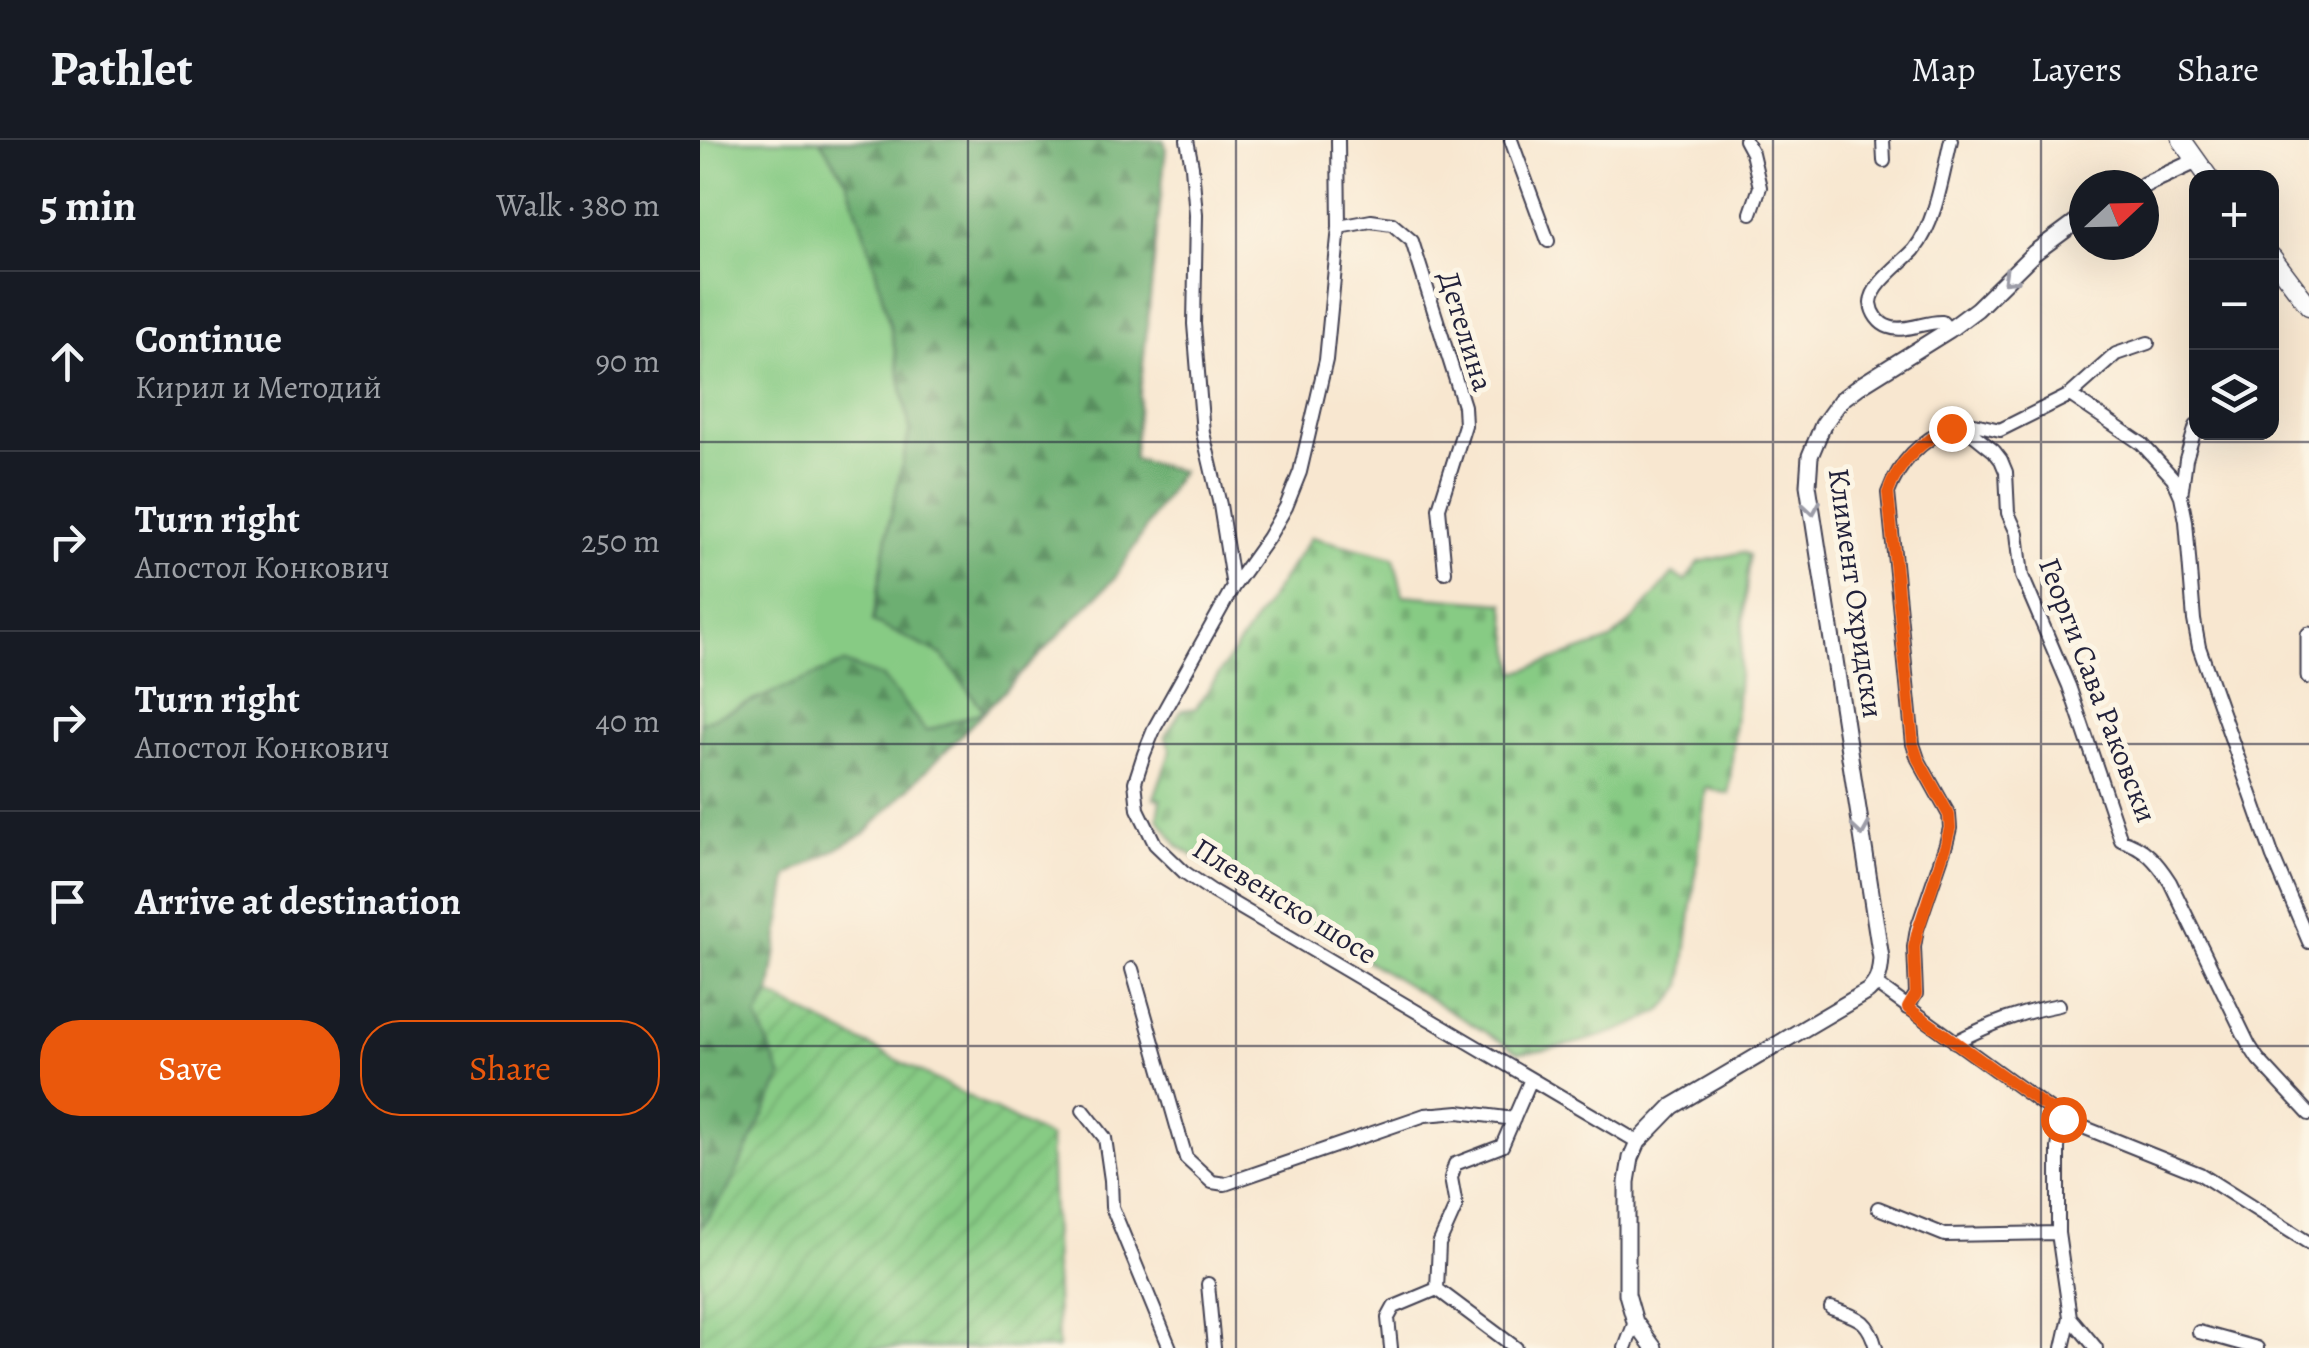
<!DOCTYPE html>
<meta charset="utf-8">
<style>
:root{--surface:#171b24;--page:#20242c;--text:#f1f3f6;--muted:#9ea1a6;--line:#363941;--accent:#ea580c}
body{margin:0;font-family:Alegreya,serif;background:var(--page);color:var(--text)}
.controls{position:absolute;right:30px;top:30px;display:grid;overflow:hidden;border-radius:20px;box-shadow:0 10px 40px #0002}
.controls button{width:90px;height:90px;display:grid;place-items:center;padding:0;border:0;border-bottom:2px solid var(--line);background:var(--surface);color:var(--text);font:50px sans-serif}
.compass{position:absolute;left:1369px;top:30px;width:90px;height:90px;border-radius:50%;background:var(--surface);box-shadow:0 10px 40px #0002;rotate:68deg}
.stop{position:absolute;width:30px;height:30px;margin:-22px;border:8px solid #ea580c;border-radius:50%;background:#fff}
.stop.end{background:#ea580c;border-color:#fff;box-shadow:0 2px 10px #0008}
.list{margin:0;padding:0;list-style:none}
h2{display:flex;justify-content:space-between;align-items:center;height:130px;margin:0;padding:0 40px;font-size:42px}
h2 small{font-size:32px;font-weight:400;color:var(--muted)}
.list li{display:grid;grid-template-columns:65px 1fr auto;gap:30px;align-items:center;box-sizing:border-box;height:180px;padding:0 40px;border-top:2px solid var(--line)}
.list b{display:block;font-size:38px;white-space:nowrap}
.list p{margin:0;font-size:32px;white-space:nowrap;color:var(--muted)}
.list em{font-size:32px;font-style:normal;color:var(--muted)}
.actions{display:flex;gap:20px;padding:30px 40px}
.actions a{flex:1;padding:22px 0;border:2px solid var(--accent);border-radius:40px;text-align:center;font-size:35px;color:var(--accent)}
.actions .main{background:var(--accent);color:#fff}
.icon{flex:none;width:55px;height:55px;fill:none;stroke:currentColor;stroke-width:2;stroke-linecap:round;stroke-linejoin:round}
.map{position:relative;flex:none;width:1609px;height:1208px;overflow:hidden}
header{display:flex;align-items:center;gap:60px;box-sizing:border-box;height:140px;padding:0 50px;background:var(--surface);border-bottom:2px solid var(--line)}
header strong{font-size:48px}
nav{display:flex;gap:55px;margin-inline-start:auto;font-size:35px}
main{display:flex}
aside{flex:1;background:var(--surface)}
.map>svg:first-child{display:block}
.grass{fill:#87cb84;stroke:#547660;stroke-width:2.5}
.forest{fill:url(#forest-firs);stroke:#486856;stroke-width:2.5}
.cemetery{fill:url(#cemetery-stones);stroke:#547660;stroke-width:2.5}
.garden{fill:url(#garden-furrows);stroke:#547660;stroke-width:2.5}
.lines{fill:none;stroke-linecap:round;stroke-linejoin:round}
.minor-casing{stroke:#424051;stroke-width:16}
.tertiary-casing{stroke:#424051;stroke-width:19}
.secondary-casing{stroke:#424051;stroke-width:21}
.minor{stroke:#fff;stroke-width:12}
.tertiary{stroke:#fff;stroke-width:15}
.secondary{stroke:#fff;stroke-width:18}
.oneway{stroke:#9c9ca7}
.route{stroke:#ea580c;stroke-width:12}
.grid{fill:none;stroke:#22223b;stroke-width:2.5;stroke-opacity:0.55}
.labels{text-anchor:middle;stroke-width:10;stroke-linejoin:round;paint-order:stroke}
.street-label{font-size:30px;fill:#22223b;stroke:#fcf5e5}
</style>
<header>
<strong>Pathlet</strong>
<nav><a>Map</a><a>Layers</a><a>Share</a></nav>
</header>
<main>
<aside>
<h2>5 min<small>Walk · 380 m</small></h2>
<ul class="list">
<li><svg class="icon" aria-label="ahead" viewBox="0 0 24 24"><path d="M12 20V5M6 11l6-6 6 6"/></svg><div><b>Continue</b><p>Кирил и Методий</p></div><em>90 m</em></li>
<li><svg class="icon" aria-label="right" viewBox="0 0 24 24"><path d="M7 20v-9h11M14 6l5 5-5 5"/></svg><div><b>Turn right</b><p>Апостол Конкович</p></div><em>250 m</em></li>
<li><svg class="icon" aria-label="right" viewBox="0 0 24 24"><path d="M7 20v-9h11M14 6l5 5-5 5"/></svg><div><b>Turn right</b><p>Апостол Конкович</p></div><em>40 m</em></li>
<li><svg class="icon" aria-label="arrive" viewBox="0 0 24 24"><path d="M6 21V4h12l-3 4 3 4H6"/></svg><div><b>Arrive at destination</b></div></li>
</ul>
<div class="actions"><a class="main">Save</a><a>Share</a></div>
</aside>
<div class="map">
<svg width="1609" height="1208" viewBox="0 0 1609 1208">
<defs>
<pattern id="forest-firs" width="22" height="20" patternUnits="userSpaceOnUse" patternTransform="scale(2.5)"><rect width="22" height="20" fill="#6daf72"/><path d="M5 1l3.5 6h-7zM16 11l3.5 6h-7z" fill="#598e5f"/></pattern>
<pattern id="cemetery-stones" width="16" height="16" patternUnits="userSpaceOnUse" patternTransform="scale(2.5)"><rect width="16" height="16" fill="#87cb84"/><path d="M2 7V4a2 2 0 0 1 4 0v3zM10 15v-3a2 2 0 0 1 4 0v3z" fill="#74ae73"/></pattern>
<pattern id="garden-furrows" width="10" height="10" patternUnits="userSpaceOnUse" patternTransform="scale(2.5)"><rect width="10" height="10" fill="#87cb84"/><path d="M-1 1l2-2M0 10L10 0M9 11l2-2" fill="none" stroke="#74ae73"/></pattern>
</defs>
<rect width="100%" height="100%" fill="#fcf5e5"/>
<filter id="ink" filterUnits="userSpaceOnUse"><feTurbulence type="fractalNoise" baseFrequency=".01" numOctaves="2"/><feDisplacementMap in="SourceGraphic" scale="20" xChannelSelector="R" yChannelSelector="G"/><feConvolveMatrix kernelMatrix="1 2 1 2 8 2 1 2 1" color-interpolation-filters="sRGB"/></filter>
<filter id="wash" filterUnits="userSpaceOnUse"><feTurbulence type="fractalNoise" baseFrequency=".0048" numOctaves="4" result="noise"/><feDisplacementMap in="SourceGraphic" scale="40" xChannelSelector="R" yChannelSelector="G"/><feGaussianBlur stdDeviation="2.25" result="paint"/><feColorMatrix in="noise" values="0 0 0 0 0 0 0 0 0 0 0 0 0 0 0 0 0 1.4 0 .05"/><feComposite in="paint" operator="in"/></filter>
<g filter="url(#wash)">
<rect width="100%" height="100%" fill="#f8e7d0"/>
<path class="grass" d="M0 0H120L147 41 171 112 191 190 210 289 189 384 173 481 243 515 284 571 226 592 182 537 0 583Z"/>
<path class="forest" d="M120 0H464L466 8 433 319 481 331 415 438 165 693 88 736 70 855 58 877 82 937 28 1050 0 1089V583L144 523 182 537 226 591 284 571 242 515 173 482 189 384 210 289 191 190 171 112 147 41Z"/>
<path class="cemetery" d="M611 397 694 418 703 455 804 463 816 533 911 500 935 478 973 434 985 441 999 422 1043 412 1049 415 1029 654 1006 648 982 846C977 854 970 864 962 870 928 892 858 911 818 912L479 707 458 678 461 659 454 658 471 610 465 596 482 570 496 568Z"/>
<path class="garden" d="M70 855 350 998 358 1208H0V1089L28 1050 82 937 57 877Z"/>
</g>
<g filter="url(#ink)">
<g class="lines">
<defs>
<path id="minor" d="M487 0 492 26 496 75 494 184 503 293 520 365 533 447
M638 0 639 87 626 220 600 332 586 367 568 398 533 447 455 587 444 614 435 642 438 669 455 704 484 732 512 751 938 1002
M811 0 848 101
M1045 0 1052 13 1060 47 1051 73
M1183 0 1184 21
M639 87 671 81 692 84 712 101 764 266 765 285 739 368 745 432
M1249 190 1242 182C1226 181 1204 193 1189 187 1179 184 1172 173 1171 163 1171 145 1202 123 1214 110 1236 83 1243 33 1251 0
M1370 255 1442 304 1473 338 1481 356 1486 381 1494 480 1499 507 1573 717 1609 802
M1251 288 1263 290 1274 295 1294 311 1301 320 1306 332 1308 373 1317 393 1322 436 1369 546 1421 700C1445 707 1457 722 1470 742L1549 905 1558 919 1609 974
M1481 356 1486 319 1496 286
M432 829 486 1018 512 1042 525 1044 725 975 759 972 814 979
M1176 844 1363 979 1500 1034 1609 1103
M1207 868 1216 854 1214 807 1217 789 1246 704 1250 688 1249 675 1218 619 1213 604 1188 353C1199 323 1221 299 1251 288L1253 279 1300 290 1370 255 1416 214 1448 203
M1255 902C1291 884 1320 872 1359 865
M383 970 405 998 411 1040 412 1067 470 1208
M1363 979 1358 1008V1093L1370 1177 1363 1208
M1178 1068 1245 1095 1358 1093
M508 1144 514 1208
M737 1149 739 1104 756 1066 751 1038 755 1024 802 1006 831 939
M737 1149 816 1208
M1131 1168C1158 1178 1168 1178 1176 1208
M1370 1177 1396 1208
M1499 1192 1557 1208
M691 1208 688 1178 694 1167 737 1149
M925 1208 935 1182"/>
<path id="tertiary" d="M1444 45 1496 21
M1609 495V536
M954 1208 935 1182 927 1154V1042L931 1018 938 1002 973 966 1168 851C1179 841 1180 832 1181 818L1108 345 1110 316 1123 285 1141 260 1161 245 1249 190 1277 169 1334 113 1384 76"/>
<path id="secondary" d="M1482 0 1509 38
M1572 117 1609 166"/>
</defs>
<use href="#minor" class="minor-casing"/>
<use href="#tertiary" class="tertiary-casing"/>
<use href="#secondary" class="secondary-casing"/>
<use href="#minor" class="minor"/>
<use href="#tertiary" class="tertiary"/>
<use href="#secondary" class="secondary"/>
</g>
<defs><path id="oneway-chevron" d="M-2-3.5L2.5 0L-2 3.5" fill="none" stroke-width="1.6" stroke-linecap="round" stroke-linejoin="round" transform="scale(2.5)"/></defs>
<g class="oneway">
<use href="#oneway-chevron" transform="translate(1309 138) rotate(136)"/>
<use href="#oneway-chevron" transform="translate(1112 368) rotate(81)"/>
<use href="#oneway-chevron" transform="translate(1161 689) rotate(81)"/>
</g>
</g>
<g class="lines" filter="url(#ink)">
<path class="route" d="M1251 288C1221 300 1198 323 1188 353L1213 604 1218 619 1249 675 1250 688 1246 704 1218 790 1214 807 1216 854 1208 868 1363 979"/>
</g>
<path class="grid" d="M268 0V1208M536 0V1208M804 0V1208M1073 0V1208M1341 0V1208M0 302H1609M0 604H1609M0 906H1609"/>
<g class="labels">
<g class="street-label">
<text transform="translate(766 191) rotate(73)" y="10">Детелина</text>
<text transform="translate(1156 453) rotate(82)" y="10">Климент Охридски</text>
<text transform="translate(1398 550) rotate(69)" y="10">Георги Сава Раковски</text>
<text transform="translate(585 761) rotate(32)" y="10">Плевенско шосе</text>
</g>
</g>
</svg>
<div class="controls">
<button>+</button>
<button>−</button>
<button><svg class="icon" aria-label="layers" viewBox="0 0 24 24"><path d="M12 4l9 5-9 5-9-5zM3 14l9 5 9-5"/></svg></button>
</div>
<svg class="compass" viewBox="-18 -18 36 36"><path d="M0-13l5 13h-10z" fill="#e53935"/><path d="M0 13l5-13h-10z" fill="#9ea1a6"/></svg>
<div class="stop" style="left:1363px;top:979px"></div>
<div class="stop end" style="left:1251px;top:288px"></div>
</div>
</main>
